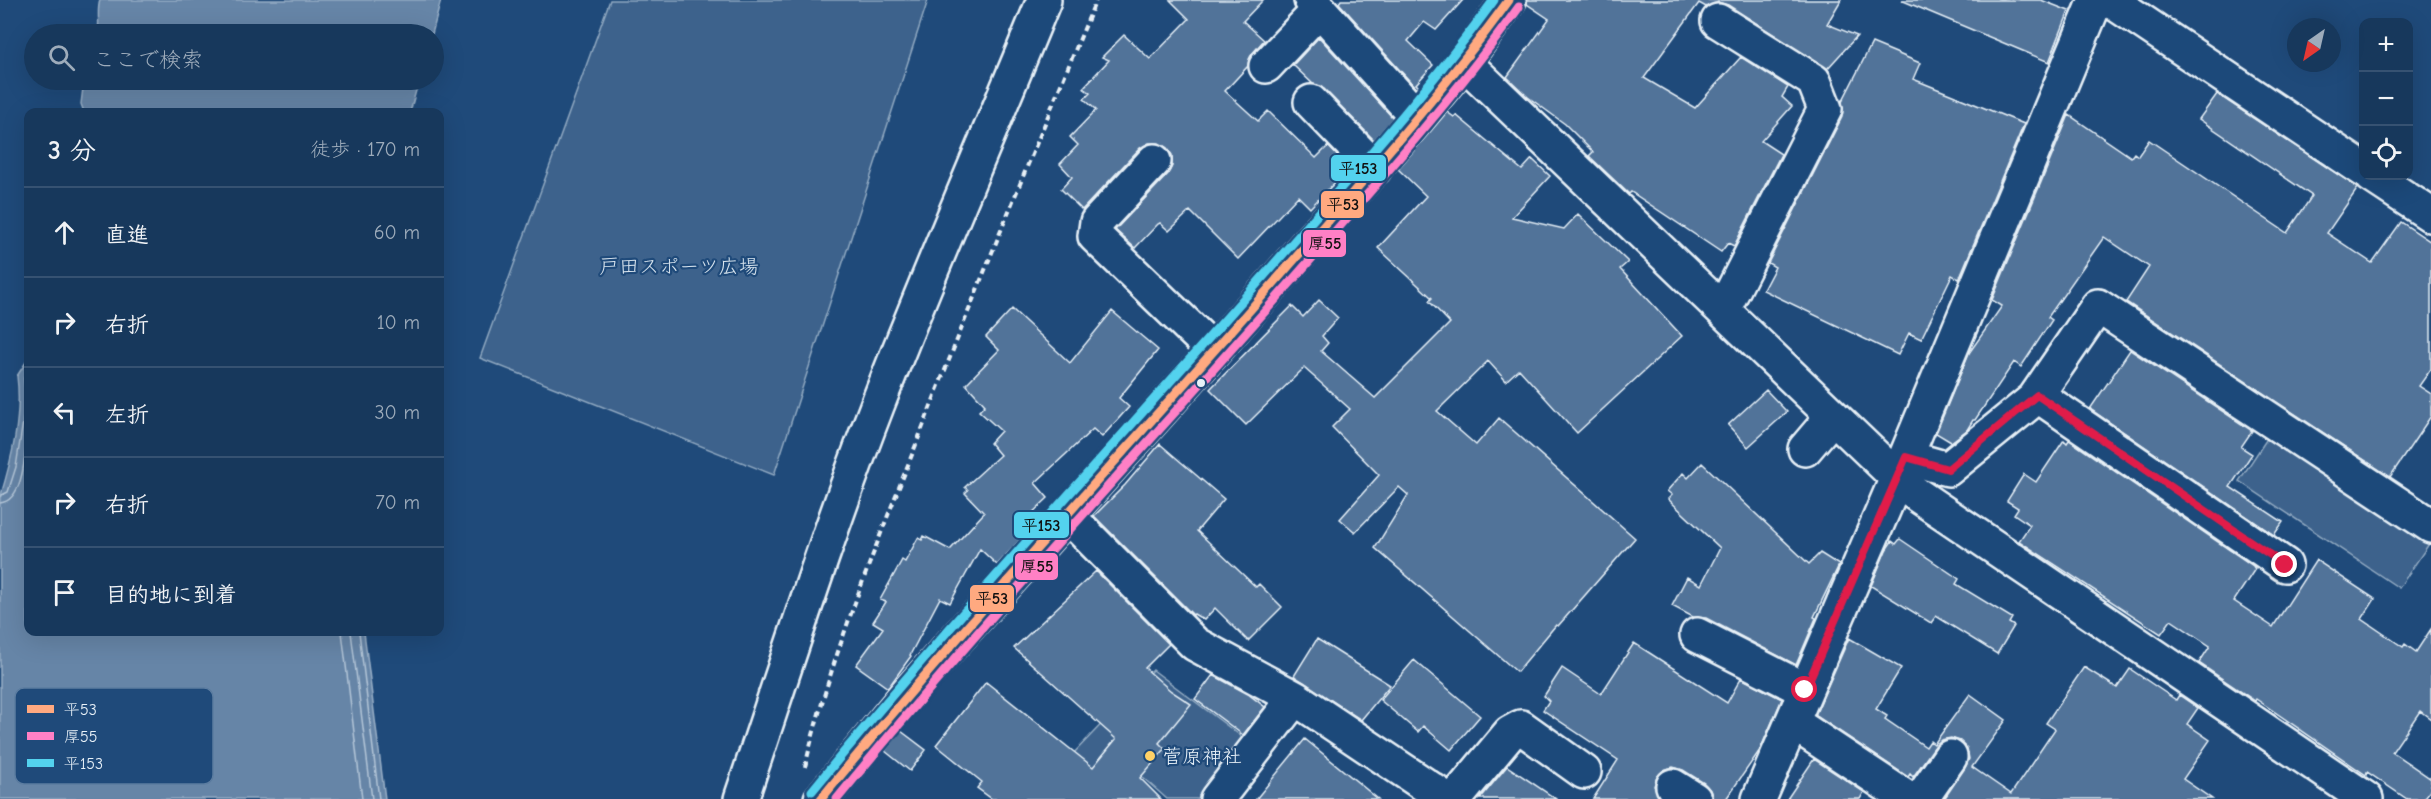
<!DOCTYPE html>
<html lang="ja">
<meta charset="utf-8">
<style>
:root{--surface:#17385c;--page:#244365;--text:#f1f3f6;--muted:#9eacbb;--line:#365272}
body{margin:0;font-family:"Comic Neue","Klee One",sans-serif;background:var(--page);color:var(--text)}
.controls{position:absolute;right:18px;top:18px;display:grid;overflow:hidden;border-radius:12px;box-shadow:0 6px 24px #0002}
.controls button{width:54px;height:54px;display:grid;place-items:center;padding:0;border:0;border-bottom:2px solid var(--line);background:var(--surface);color:var(--text);font:30px sans-serif}
.compass{position:absolute;left:2287px;top:18px;width:54px;height:54px;border-radius:50%;background:var(--surface);box-shadow:0 6px 24px #0002;rotate:214deg}
.stop{position:absolute;width:18px;height:18px;margin:-14px;border:4px solid #e11d48;border-radius:50%;background:#fff}
.stop.end{background:#e11d48;border-color:#fff;box-shadow:0 2px 6px #0008}
.list{margin:0;padding:0;list-style:none}
h2{display:flex;justify-content:space-between;align-items:center;height:78px;margin:0;padding:0 24px;font-size:26px}
h2 small{font-size:20px;font-weight:400;color:var(--muted)}
.list li{display:grid;grid-template-columns:39px 1fr auto;gap:18px;align-items:center;box-sizing:border-box;height:90px;padding:0 24px;border-top:2px solid var(--line)}
.list b{display:block;font-size:22px;white-space:nowrap}
.list em{font-size:20px;font-style:normal;color:var(--muted)}
.icon{flex:none;width:33px;height:33px;fill:none;stroke:currentColor;stroke-width:2;stroke-linecap:round;stroke-linejoin:round}
.map{position:relative;flex:none;width:2431px;height:799px;overflow:hidden}
.search{position:absolute;background:var(--surface);box-shadow:0 6px 24px #0002;left:24px;top:24px;width:420px;height:66px;display:flex;align-items:center;gap:15px;box-sizing:border-box;padding:0 21px;border-radius:33px;color:var(--muted);font-size:22px}
.panel{position:absolute;background:var(--surface);box-shadow:0 6px 24px #0002;left:24px;top:108px;width:420px;height:528px;border-radius:12px}
.map>svg:first-child{display:block}
.green{fill:#3c628c;stroke:#92aac2;stroke-width:1.5}
.water{fill:#6685a7;stroke:#9ab0c7;stroke-width:1.5}
.lines{fill:none;stroke-linecap:round;stroke-linejoin:round}
.shore{stroke:#b4c6d8;stroke-width:1.5}
.building{fill:#517399;stroke:#e8f1f8;stroke-width:1.5}
.minor-casing{stroke:#e8f1f8;stroke-width:38}
.path{stroke:#e8f1f8;stroke-width:4;stroke-dasharray:6 4.5;stroke-linecap:butt}
.minor{stroke:#1f4a7a;stroke-width:33}
.bus-1-casing{stroke:#1f4a7a;stroke-width:14}
.bus-2-casing{stroke:#1f4a7a;stroke-width:14}
.bus-3-casing{stroke:#1f4a7a;stroke-width:14}
.bus-1{stroke:#ffa980;stroke-width:9}
.bus-2{stroke:#ff80c5;stroke-width:9}
.bus-3{stroke:#53d2ee;stroke-width:9}
.route{stroke:#e11d48;stroke-width:8}
.bus-dot{fill:#e8f1f8;stroke:#1f4a7a;stroke-width:2}
.poi-dot{fill:#ffd166;stroke:#1f4a7a;stroke-width:2}
.labels{text-anchor:middle;stroke-width:4.5;stroke-linejoin:round;paint-order:stroke}
.park-label{font-size:20px;fill:#d7e3ed;stroke:#1f4a7a}
.poi-label{font-size:20px;fill:#e8f1f8;stroke:#1f4a7a;text-anchor:start}
.key{fill:#1f4a7a;stroke:#5b7ca0;stroke-width:1.5}
.key-label{font-size:16px;fill:#e8f1f8}
.line-badge{stroke:#1f4a7a;stroke-width:2}
.pale-badge-label{font-size:16px;text-anchor:middle;font-weight:bold;fill:#111}
</style>
<div class="map">
<svg width="2431" height="799" viewBox="0 0 2431 799">
<rect width="100%" height="100%" fill="#1f4a7a"/>
<filter id="ink" filterUnits="userSpaceOnUse"><feTurbulence type="fractalNoise" baseFrequency=".0167" numOctaves="2"/><feDisplacementMap in="SourceGraphic" scale="12" xChannelSelector="R" yChannelSelector="G"/><feConvolveMatrix kernelMatrix="1 2 1 2 8 2 1 2 1" color-interpolation-filters="sRGB"/></filter>
<g filter="url(#ink)">
<path class="green" d="M610 0H928L774 475 480 358Z
M2270 434 2431 541 2399 588 2239 481Z
M1153 670 1250 743 1206 799H1167L1132 768 1109 791 1071 756Z"/>
<path class="water" d="M100 0H441L432 34H97C101 24 96 13 100 0Z
M84 80H419L410 112H84L81 104Z
M28 359V632H364L385 799H0V498C12 459 22 417 17 376Z"/>
<g class="lines">
<path class="shore" d="M0 496 8 492 16 467 26 402 24 378 28 370
M0 503C25 501 25 449 28 429
M342 632 362 799
M351 632 372 799
M359 632 379 799"/>
</g>
<path class="building" d="M1170 0H1263L1243 21 1264 40 1252 54 1248 66 1225 91 1258 121 1268 111 1316 158 1328 146 1349 168 1310 208 1298 196 1238 259 1190 211 1169 231 1160 223 1158 224 1135 248 1115 230 1168 174 1172 166V155L1167 148 1159 143H1149L1140 148 1082 210 1061 189 1072 177 1060 164 1078 145 1070 137 1096 110 1084 99 1090 93 1083 88 1109 60 1102 57 1124 35 1150 59 1189 19Z
M1341 0H1463L1436 30 1424 22 1408 41 1433 65 1416 84 1419 87 1417 89 1339 3Z
M1527 0H1841L1827 24 1857 36 1827 69 1728 5 1718 2 1706 7 1699 3 1644 78 1695 108 1741 57 1788 87 1782 97 1792 106 1761 141 1781 154 1734 246 1728 243 1721 252 1631 192 1629 194 1589 156 1593 152 1565 124 1528 97 1507 77 1549 19 1527 4Z
M1901 0H2041L2069 11 2049 62Z
M1319 37 1393 118 1374 140 1324 89 1313 84 1293 65Z
M1872 43 1920 63 1913 79 2024 124 1959 279 1952 275 1921 339 1909 333 1898 355 1763 290 1775 267 1768 263 1842 117V102Z
M2217 94 2358 188 2327 233 2372 263 2401 222 2431 242V369L2419 386 2431 394V416L2390 477 2126 302 2149 267 2104 237 2048 317 2052 320 2021 367 2014 362 1975 420H1973L1967 430 1951 442 1936 433 1969 353 2002 306 1992 300 2069 115 2131 157 2134 153 2138 156 2149 140 2287 233 2312 196 2199 119Z
M1447 112 1454 117 1456 115 1522 170 1532 159 1550 176 1512 217 1564 229 1578 214 1628 262 1620 269 1682 336 1577 433 1519 369 1506 381 1488 361 1437 411 1476 445 1499 418 1635 538 1558 626 1556 625 1517 672 1375 548 1408 495 1399 487 1355 532 1340 519 1379 475 1332 427 1350 409 1304 368 1246 425 1210 389 1292 306 1303 317 1319 300 1338 318 1322 336 1328 343 1321 351 1375 398 1450 323 1429 301 1432 298 1378 248 1426 196 1398 169Z
M1012 309 1070 363 1112 311 1158 350 1119 398 1129 407 1102 437 1093 429 1035 483 1048 498 1029 516 1035 523 997 565 980 549 950 603 940 598 910 655 911 656 888 688 856 665 883 628 873 622 886 602 880 600 902 560 905 562 918 538 922 540 924 536 950 550 984 513 965 493 968 490 965 487 1000 455 990 443 1001 431 979 411 985 405 966 384 999 350 986 337Z
M2130 350 2252 431 2241 447 2252 454 2230 487 2283 522 2274 535 2090 409Z
M1766 390 1787 412 1748 447 1728 425Z
M2064 440 2067 443 2069 440 2253 566 2255 569 2234 601 2273 627 2316 560 2375 599 2362 619 2403 647 2405 644 2416 652 2431 629V719L2420 711 2392 752 2431 779V789L2424 799H2407L2367 772 2366 775 2256 699 2255 701 2199 663 2210 646 2171 620 2161 634 2019 541 2030 525 2014 514 2018 508 2007 501 2024 474 2036 482Z
M1160 444 1224 499 1197 531 1256 587 1259 584 1282 607 1248 641 1215 608 1204 620 1194 614 1193 615 1094 516 1125 485Z
M1702 463 1809 564 1820 553 1839 565 1814 617 1816 618 1796 665 1706 618 1693 617 1672 606 1687 577 1701 585 1720 548 1668 499 1672 495 1667 491 1683 473 1688 478Z
M1900 539 1959 579 1956 584 2012 618 2009 623 2014 626 1997 654 1936 616 1931 623 1871 586 1886 550 1892 541 1896 544Z
M1096 571 1169 644 1145 668 1171 691 1191 704 1159 743 1165 749 1140 778 1161 799H992L977 788 982 782 936 745 986 682 1093 767 1116 739 1014 648Z
M1849 638 1901 668 1876 709 1887 716 1885 719 1926 747 1930 741 1934 744 1970 694 2006 720 1972 767 2011 794 2055 729 2046 723 2084 667 2117 688 2130 669 2176 700 2179 695 2198 708 2187 724 2210 740 2183 779 2212 799H1944L1965 768 1969 759 1967 748 1960 741 1951 738 1941 740 1935 746 1913 777 1910 774 1908 777 1815 715Z
M1317 639 1390 685 1361 720 1294 676Z
M1634 643 1727 703 1741 678 1782 699 1760 750 1726 799H1713L1710 790 1704 783 1683 770 1673 767 1664 770 1657 777 1654 786 1660 799H1593L1618 760 1543 710 1549 701 1544 696 1562 668 1601 694Z
M1414 660 1480 716 1451 750 1423 726 1418 732 1380 700Z
M1213 675 1248 694 1265 707 1243 735 1195 699Z
M901 731 926 750 910 771 885 751Z
M1305 739 1378 799H1256Z
M1814 759 1864 792 1860 799H1787Z
M1507 766 1556 799H1480Z"/>
<g class="lines">
<defs>
<path id="minor" d="M1311 0 1418 118
M2110 0 2364 170
M1718 21 1814 81 1825 109 1723 310
M1464 62 1910 490 2366 799
M1266 66 1319 10
M1311 102 1375 168
M1154 161 1097 222 1095 236 1214 351
M2372 176 2431 215
M2037 395 2285 565
M1805 449 1833 416
M1906 457 1948 469 2034 399 2098 306 2431 526
M1068 516 1195 644 1295 698 1446 799
M1697 635 1805 690
M1792 722 1908 799
M1673 786 1694 799
M741 799C785 668 827 535 877 406 930 269 989 135 1044 0
M821 799 903 699 1214 351 1418 118 1464 62 1509 0
M1217 799 1295 698
M1455 799 1510 733 1521 727 1584 772
M1759 799 1897 478 2096 0
M1921 799 1950 757"/>
</defs>
<use href="#minor" class="minor-casing"/>
<path class="path" d="M805 767C831 656 875 548 917 442 974 294 1035 147 1096 0"/>
<use href="#minor" class="minor"/>
<defs>
<path id="bus-1" d="M821 799C970 617 1131 446 1286 269 1363 181 1440 95 1509 0"/>
<path id="bus-2" d="M837 799C984 619 1144 449 1298 274 1374 187 1451 101 1519 7"/>
<path id="bus-3" d="M812 791C960 610 1121 439 1276 262 1351 176 1427 92 1494 0"/>
</defs>
<use href="#bus-1" class="bus-1-casing"/>
<use href="#bus-2" class="bus-2-casing"/>
<use href="#bus-3" class="bus-3-casing"/>
<use href="#bus-1" class="bus-1"/>
<use href="#bus-2" class="bus-2"/>
<use href="#bus-3" class="bus-3"/>
</g>
</g>
<g class="lines" filter="url(#ink)">
<path class="route" d="M1805 690 1906 457 1948 469 2037 395 2285 565"/>
</g>
<circle class="bus-dot" cx="1201" cy="383" r="5"/>
<circle class="poi-dot" cx="1150" cy="756" r="6"/>
<g class="labels">
<g class="park-label">
<text x="679" y="273">戸田スポーツ広場</text>
</g>
<g class="poi-label">
<text x="1162" y="763">菅原神社</text>
</g>
</g>
<rect x="15" y="688" width="198" height="96" rx="9" class="key"/>
<rect x="27" y="705" width="27" height="8" fill="#ffa980"/>
<rect x="27" y="732" width="27" height="8" fill="#ff80c5"/>
<rect x="27" y="759" width="27" height="8" fill="#53d2ee"/>
<g class="key-label">
<text x="64" y="715">平53</text>
<text x="64" y="742">厚55</text>
<text x="64" y="769">平153</text>
</g>
<g class="line-badge">
<rect x="1330" y="154" width="57" height="28" rx="6" fill="#53d2ee"/>
<rect x="1320" y="190" width="45" height="29" rx="6" fill="#ffa980"/>
<rect x="1302" y="229" width="45" height="29" rx="6" fill="#ff80c5"/>
<rect x="1013" y="511" width="57" height="28" rx="6" fill="#53d2ee"/>
<rect x="1014" y="552" width="45" height="29" rx="6" fill="#ff80c5"/>
<rect x="969" y="584" width="46" height="29" rx="6" fill="#ffa980"/>
</g>
<g class="pale-badge-label">
<text x="1358" y="174">平153</text>
<text x="1343" y="210">平53</text>
<text x="1325" y="249">厚55</text>
<text x="1041" y="531">平153</text>
<text x="1037" y="572">厚55</text>
<text x="992" y="604">平53</text>
</g>
</svg>
<div class="controls">
<button>+</button>
<button>−</button>
<button><svg class="icon" aria-label="locate" viewBox="0 0 24 24"><circle cx="12" cy="12" r="6"/><path d="M12 2v4M12 18v4M2 12h4M18 12h4"/></svg></button>
</div>
<svg class="compass" viewBox="-18 -18 36 36"><path d="M0-13l5 13h-10z" fill="#e53935"/><path d="M0 13l5-13h-10z" fill="#9eacbb"/></svg>
<div class="stop" style="left:1805px;top:690px"></div>
<div class="stop end" style="left:2285px;top:565px"></div>
<div class="search"><svg class="icon" aria-label="search" viewBox="0 0 24 24"><circle cx="10" cy="10" r="6"/><path d="M15 15l6 6"/></svg>ここで検索</div>
<section class="panel">
<h2>3 分<small>徒歩 · 170 m</small></h2>
<ul class="list">
<li><svg class="icon" aria-label="ahead" viewBox="0 0 24 24"><path d="M12 20V5M6 11l6-6 6 6"/></svg><div><b>直進</b></div><em>60 m</em></li>
<li><svg class="icon" aria-label="right" viewBox="0 0 24 24"><path d="M7 20v-9h11M14 6l5 5-5 5"/></svg><div><b>右折</b></div><em>10 m</em></li>
<li><svg class="icon" aria-label="left" viewBox="0 0 24 24"><path d="M17 20v-9H6M10 6l-5 5 5 5"/></svg><div><b>左折</b></div><em>30 m</em></li>
<li><svg class="icon" aria-label="right" viewBox="0 0 24 24"><path d="M7 20v-9h11M14 6l5 5-5 5"/></svg><div><b>右折</b></div><em>70 m</em></li>
<li><svg class="icon" aria-label="arrive" viewBox="0 0 24 24"><path d="M6 21V4h12l-3 4 3 4H6"/></svg><div><b>目的地に到着</b></div></li>
</ul>
</section>
</div>
